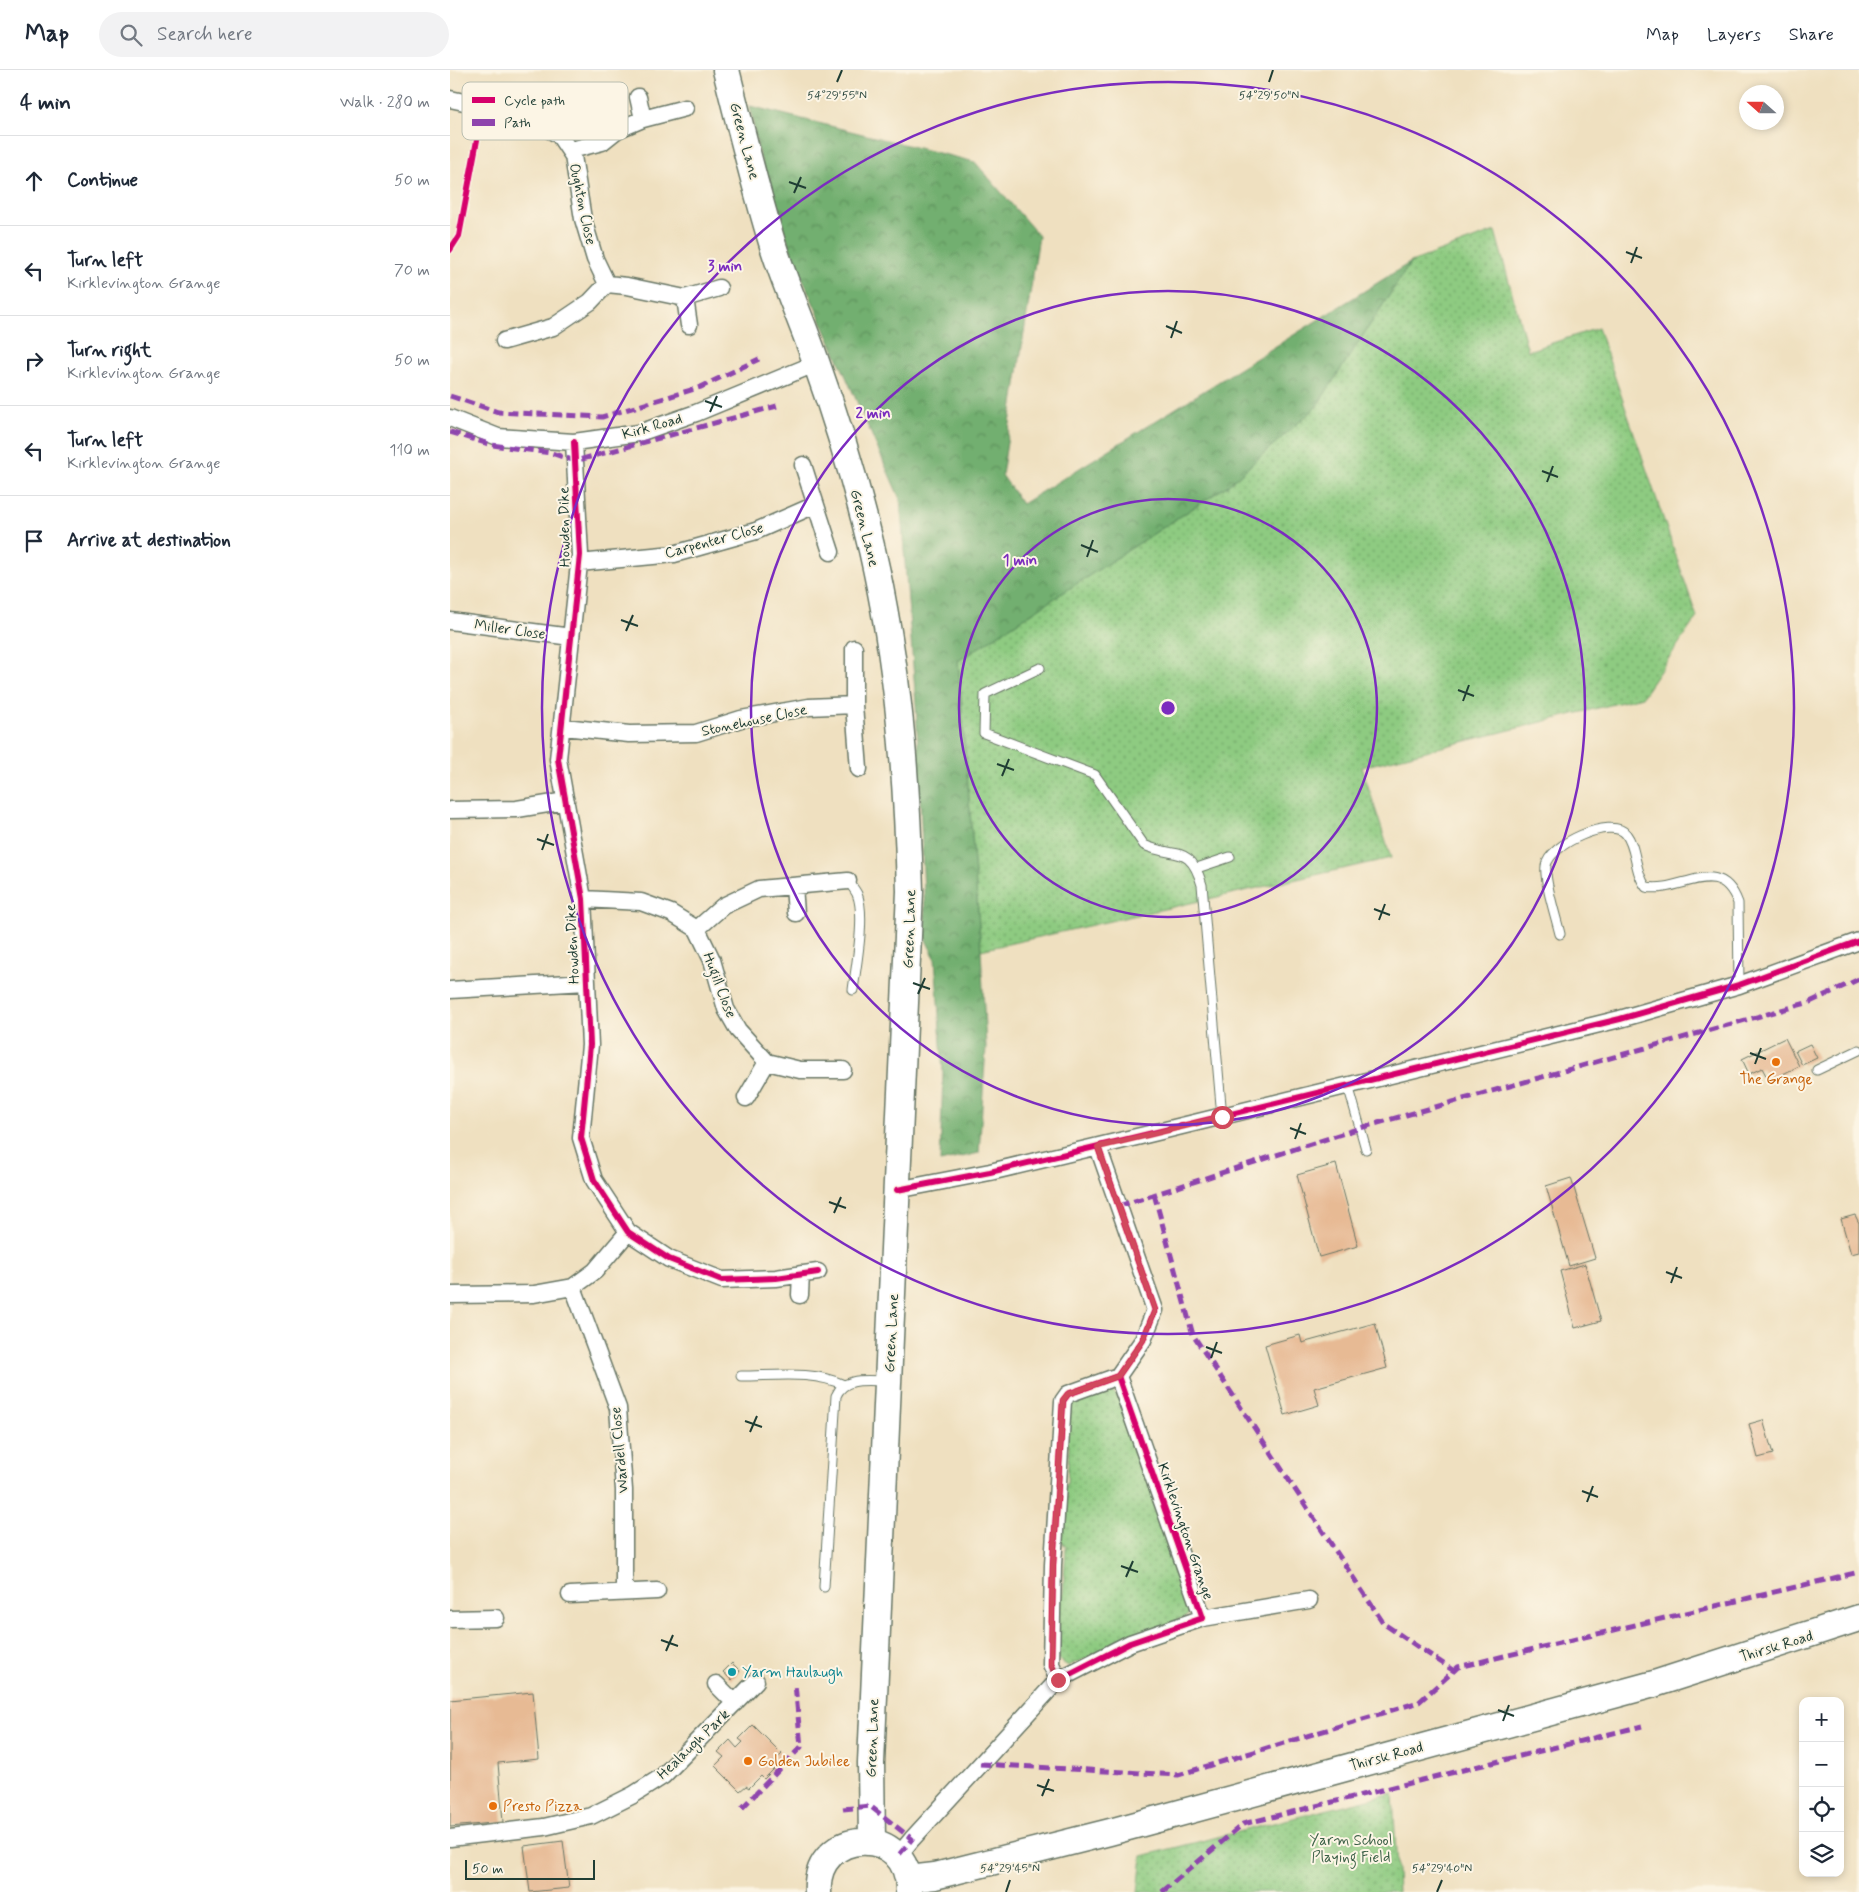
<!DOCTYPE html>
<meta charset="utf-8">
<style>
:root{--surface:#fff;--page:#f2f2f3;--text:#1f2937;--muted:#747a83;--line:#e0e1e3}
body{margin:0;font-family:Mynerve,sans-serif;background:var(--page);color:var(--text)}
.controls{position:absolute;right:15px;bottom:15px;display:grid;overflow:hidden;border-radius:10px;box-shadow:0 2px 8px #0003}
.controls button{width:45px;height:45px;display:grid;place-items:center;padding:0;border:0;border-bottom:1px solid var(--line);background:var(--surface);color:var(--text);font:25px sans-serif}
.compass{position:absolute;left:1289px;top:15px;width:45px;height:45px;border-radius:50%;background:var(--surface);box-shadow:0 2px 8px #0003;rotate:291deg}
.scale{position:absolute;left:15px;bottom:12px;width:130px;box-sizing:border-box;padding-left:5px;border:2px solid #1f3d34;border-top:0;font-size:14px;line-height:18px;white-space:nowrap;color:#1f3d34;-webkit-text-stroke:4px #fcf5e5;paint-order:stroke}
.stop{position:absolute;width:15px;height:15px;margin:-11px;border:4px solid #d1495b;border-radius:50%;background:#fff}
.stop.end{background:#d1495b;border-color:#fff;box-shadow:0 1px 5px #0008}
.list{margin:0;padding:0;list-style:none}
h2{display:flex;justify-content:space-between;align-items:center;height:65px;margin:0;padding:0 20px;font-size:21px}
h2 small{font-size:16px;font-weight:400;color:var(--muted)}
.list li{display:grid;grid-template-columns:32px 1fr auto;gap:15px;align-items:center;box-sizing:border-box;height:90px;padding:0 20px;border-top:1px solid var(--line)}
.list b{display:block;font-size:19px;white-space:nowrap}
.list p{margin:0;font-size:16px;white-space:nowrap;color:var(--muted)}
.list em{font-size:16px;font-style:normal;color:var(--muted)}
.icon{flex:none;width:28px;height:28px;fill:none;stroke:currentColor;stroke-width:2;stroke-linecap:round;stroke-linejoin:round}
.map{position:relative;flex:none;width:1409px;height:1822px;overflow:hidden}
header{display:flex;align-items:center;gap:30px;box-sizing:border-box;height:70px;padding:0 25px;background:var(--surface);border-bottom:1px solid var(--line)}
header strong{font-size:24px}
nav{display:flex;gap:28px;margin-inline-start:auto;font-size:18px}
.search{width:350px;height:45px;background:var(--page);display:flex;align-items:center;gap:12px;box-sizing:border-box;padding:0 18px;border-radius:28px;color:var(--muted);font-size:19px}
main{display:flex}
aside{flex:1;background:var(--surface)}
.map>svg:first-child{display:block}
.green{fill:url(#green-dots);stroke:#56845a}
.forest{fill:url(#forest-crowns);stroke:#487652}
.building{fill:#e7ba94}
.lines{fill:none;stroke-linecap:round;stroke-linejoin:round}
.lane-casing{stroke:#687665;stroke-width:11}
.street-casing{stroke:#687665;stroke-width:19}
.primary-casing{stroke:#687665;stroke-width:29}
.lane{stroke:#fff;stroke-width:9}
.street{stroke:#fff;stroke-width:16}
.primary{stroke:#fff;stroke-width:26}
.quiet{stroke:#8e44ad;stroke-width:5;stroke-dasharray:10 5;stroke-linecap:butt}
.cycleway-casing{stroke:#fcf5e5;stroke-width:9}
.cycleway{stroke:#d6006c;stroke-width:6}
.route{stroke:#d1495b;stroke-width:6}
.ticks{fill:none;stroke:#1f3d34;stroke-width:2}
.ring{fill:none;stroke:#7b2cbf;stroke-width:2.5}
.food-dot{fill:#e8710a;stroke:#fcf5e5;stroke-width:2}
.culture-dot{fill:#0f9aa8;stroke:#fcf5e5;stroke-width:2}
.labels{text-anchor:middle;stroke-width:4;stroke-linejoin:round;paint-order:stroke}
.street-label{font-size:15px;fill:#1f3d34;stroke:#fcf5e5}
.food-label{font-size:15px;fill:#c56008;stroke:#fcf5e5;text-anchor:start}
.culture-label{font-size:15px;fill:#0d838f;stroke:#fcf5e5;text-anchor:start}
.park-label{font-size:15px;fill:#3b6047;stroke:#fcf5e5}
.key{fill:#fcf5e5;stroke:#babeb0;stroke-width:1}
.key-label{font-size:14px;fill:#1f3d34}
.ticks-label{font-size:12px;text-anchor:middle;fill:#1f3d34;stroke:#fcf5e5;stroke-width:4;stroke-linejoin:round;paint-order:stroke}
.centre{fill:#7b2cbf;stroke:#fcf5e5;stroke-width:2.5}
.ring-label{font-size:15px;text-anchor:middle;font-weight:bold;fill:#7b2cbf;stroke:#fcf5e5;stroke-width:4;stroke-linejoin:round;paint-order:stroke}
</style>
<header>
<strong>Map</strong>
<div class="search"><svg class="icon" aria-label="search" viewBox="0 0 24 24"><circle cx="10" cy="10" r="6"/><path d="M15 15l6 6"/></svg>Search here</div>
<nav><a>Map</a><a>Layers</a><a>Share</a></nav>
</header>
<main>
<aside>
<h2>4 min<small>Walk · 280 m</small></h2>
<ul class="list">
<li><svg class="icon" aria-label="ahead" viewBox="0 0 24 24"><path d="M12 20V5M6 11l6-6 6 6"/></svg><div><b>Continue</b></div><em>50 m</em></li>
<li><svg class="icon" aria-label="left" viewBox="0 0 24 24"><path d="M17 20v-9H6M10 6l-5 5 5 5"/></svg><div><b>Turn left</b><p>Kirklevington Grange</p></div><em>70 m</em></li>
<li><svg class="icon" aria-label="right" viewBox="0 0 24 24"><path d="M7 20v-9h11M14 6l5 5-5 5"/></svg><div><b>Turn right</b><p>Kirklevington Grange</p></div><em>50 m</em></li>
<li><svg class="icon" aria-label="left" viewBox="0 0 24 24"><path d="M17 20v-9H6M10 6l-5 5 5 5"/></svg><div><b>Turn left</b><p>Kirklevington Grange</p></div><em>110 m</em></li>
<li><svg class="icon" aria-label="arrive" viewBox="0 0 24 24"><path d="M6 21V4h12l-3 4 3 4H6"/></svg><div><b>Arrive at destination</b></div></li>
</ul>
</aside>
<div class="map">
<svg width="1409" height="1822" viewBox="0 0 1409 1822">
<defs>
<pattern id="green-dots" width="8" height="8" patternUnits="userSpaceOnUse" patternTransform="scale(1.25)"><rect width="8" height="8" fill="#8ecb81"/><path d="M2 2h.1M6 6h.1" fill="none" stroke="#73a66a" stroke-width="1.8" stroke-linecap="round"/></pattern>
<pattern id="forest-crowns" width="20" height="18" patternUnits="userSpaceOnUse" patternTransform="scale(1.25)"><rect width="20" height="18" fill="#72af6f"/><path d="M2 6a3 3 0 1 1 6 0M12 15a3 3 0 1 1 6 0" fill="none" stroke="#5d905c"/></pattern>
</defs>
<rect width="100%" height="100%" fill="#fcf5e5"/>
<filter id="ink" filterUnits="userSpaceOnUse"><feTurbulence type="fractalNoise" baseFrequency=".02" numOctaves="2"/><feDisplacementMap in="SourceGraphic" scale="10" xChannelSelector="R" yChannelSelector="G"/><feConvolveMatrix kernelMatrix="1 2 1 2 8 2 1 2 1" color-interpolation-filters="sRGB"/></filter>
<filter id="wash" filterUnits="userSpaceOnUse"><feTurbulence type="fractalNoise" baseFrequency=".0096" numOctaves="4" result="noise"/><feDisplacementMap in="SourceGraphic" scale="20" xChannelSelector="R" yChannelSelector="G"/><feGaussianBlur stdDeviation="1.12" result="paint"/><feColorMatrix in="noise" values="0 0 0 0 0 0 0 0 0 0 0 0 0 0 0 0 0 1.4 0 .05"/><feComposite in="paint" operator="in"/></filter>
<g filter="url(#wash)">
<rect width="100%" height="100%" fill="#efe0c0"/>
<path class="green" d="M1045 161 1078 281 1148 258 1247 547 1192 627 912 697 941 788 531 880 508 591 777 416 866 337 961 192Z
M654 1318C670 1321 674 1339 680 1353 676 1365 685 1390 695 1398L741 1537 737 1546 618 1596 609 1590 608 1530 613 1524 616 1477 611 1471 612 1418 617 1414 619 1376 615 1371C618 1329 614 1333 654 1318Z
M943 1723 948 1822H688L692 1786Z"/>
<path class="forest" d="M300 36 525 92 589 166 552 405 572 434 961 192 866 337 777 416 508 591 531 880 536 977 529 1083 490 1092 493 1003 485 888 476 870 466 634 450 429 343 187 308 81Z"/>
<g id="blocks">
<path class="building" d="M1335 968 1349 996 1319 1011 1312 998 1299 1004 1292 989Z
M1360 974 1367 988 1352 995 1345 981Z
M886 1094 908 1176 869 1187 847 1105Z
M1121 1108 1145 1188 1119 1196 1096 1116Z
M1405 1145 1409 1153V1182L1401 1184 1391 1149Z
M1135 1194 1151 1251 1125 1258 1110 1201Z
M925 1253 937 1298 864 1318 869 1335 835 1345 815 1275 850 1265 852 1273Z
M1313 1350 1323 1384 1308 1388 1299 1354Z
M282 1593 290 1601 282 1610 273 1602Z
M83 1622 89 1689 48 1693 53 1752 0 1757V1630Z
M303 1655 332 1684 322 1694 326 1697 314 1709 311 1706 299 1718 296 1716 290 1721 265 1696 274 1687 268 1682 280 1670 287 1678 293 1672 289 1669Z
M113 1771 119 1818 80 1822 74 1776Z"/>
</g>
</g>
<g filter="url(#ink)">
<use href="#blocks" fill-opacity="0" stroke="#687665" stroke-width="1"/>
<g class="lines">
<defs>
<path id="lane" d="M590 598 535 624 534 663 645 705 694 775C725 789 740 773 752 815L772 1047
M747 798 780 787
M398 811C401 815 405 820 407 824 416 845 406 896 403 920
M1110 864C1106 847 1094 811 1096 796 1099 774 1162 746 1176 764 1187 778 1184 802 1196 817 1230 824 1270 783 1288 833L1289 915
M1367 1000 1409 980
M898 1015 916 1079
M291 1306C324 1306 364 1300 394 1315
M374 1517 386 1326C394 1306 418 1311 436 1311"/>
<path id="street" d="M188 27 193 49
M0 29 70 44 109 65 123 86 133 149 145 189 157 214 177 216 235 228 269 218
M121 80 152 72 167 60 193 49 235 38
M235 228 239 255
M54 271 103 257 140 232 157 214
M0 348 48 367 124 372 189 363 246 343 367 293
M124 372 130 485 108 689 133 829 140 975 131 1068 144 1110 178 1162 219 1189 272 1210 326 1208 368 1202
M353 395 381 482
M129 493 224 484 306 461 365 435
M0 551 121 567
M404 578V635
M114 657 179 664 246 663 291 649 359 637 404 635 409 699
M0 740 67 739 116 731
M344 816 346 843
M133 829 191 832 221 843 247 859 262 890 276 939 288 960 317 992 350 1000H393
M247 859 273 836 309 819 398 811
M0 920 136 912
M296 1028 317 992
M648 1077 705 1240 693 1270 668 1306 618 1324 613 1331 603 1495 601 1594 608 1610 680 1573 753 1548 668 1306
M447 1120 540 1102 699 1064 1170 949 1289 915 1409 871
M123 1217 168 1338 174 1420V1521
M0 1225 84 1224 123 1217 145 1201 178 1162
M350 1225 351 1204
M120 1525 207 1521
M753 1548 859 1530
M0 1549 46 1548
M266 1614 285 1633
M0 1768 94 1757 141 1746 183 1725 213 1706 306 1611
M448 1786 462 1769 608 1610"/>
<path id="primary" d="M276 0C290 56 304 113 321 169 333 210 352 251 366 292 388 353 407 417 422 480 448 592 457 706 460 821L421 1693 422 1771
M459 1809 485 1806 660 1762 1204 1614 1409 1548
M368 1822C363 1758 461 1752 459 1822"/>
</defs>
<use href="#lane" class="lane-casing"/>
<use href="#street" class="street-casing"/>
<use href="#primary" class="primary-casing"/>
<use href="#lane" class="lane"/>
<use href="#street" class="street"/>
<use href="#primary" class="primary"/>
<path class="quiet" d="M0 326 48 342 152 347 251 317 309 289
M0 362 42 375 101 383 125 391 327 336
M704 1124 743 1265 934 1554 1004 1601
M669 1136 910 1058 1360 932 1409 909
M530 1694 728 1705 969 1632 1008 1597 1409 1502
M292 1738 351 1677 345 1614
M393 1739 420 1736 462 1769 448 1786
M712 1822 793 1754 1192 1656"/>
<defs>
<path id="cycleway" d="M0 180 9 166 33 38
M124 372 130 485 108 689 133 829 140 975 131 1068 144 1110 178 1162 219 1189 272 1210 326 1208 368 1202
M648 1077 705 1240 693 1270 668 1306 618 1324 613 1331 603 1495 601 1594 608 1610 680 1573 753 1548 668 1306
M447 1120 540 1102 699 1064 1170 949 1289 915 1409 871"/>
</defs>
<use href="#cycleway" class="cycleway-casing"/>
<use href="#cycleway" class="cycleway"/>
</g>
</g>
<g class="lines" filter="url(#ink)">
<path class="route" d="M608 1610 601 1594 603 1495 613 1330 618 1324 668 1306 693 1270 705 1240 648 1077 772 1047"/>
</g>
<path class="ticks" d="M387 12 392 0M819 12 823 0M339 112 356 118M344 123 351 107M1176 182 1192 188M1181 193 1187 177M716 256 732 263M721 268 727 251M255 331 272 337M260 342 267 326M1092 401 1108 407M1097 412 1103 396M631 475 648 482M637 487 643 470M171 550 188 556M176 561 183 545M1008 620 1024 626M1013 631 1019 615M547 694 564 700M552 706 559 689M87 769 104 775M92 780 98 764M924 839 940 845M929 850 935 834M463 913 480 919M468 924 475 908M1300 983 1316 989M1305 994 1311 978M840 1058 856 1064M845 1069 851 1053M379 1132 396 1138M384 1143 391 1127M1216 1202 1232 1208M1221 1213 1227 1197M756 1277 772 1283M761 1288 767 1272M295 1351 312 1357M300 1362 307 1346M1132 1421 1148 1427M1137 1432 1143 1416M671 1496 688 1502M676 1507 683 1491M211 1570 228 1576M216 1581 223 1565M1048 1640 1064 1646M1053 1651 1059 1635M587 1715 604 1721M592 1726 599 1709M556 1822 560 1810M987 1822 992 1810"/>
<g class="ring">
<circle cx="718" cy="638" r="209"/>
<circle cx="718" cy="638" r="417"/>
<circle cx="718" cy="638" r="626"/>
</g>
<g class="food-dot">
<circle cx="1326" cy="992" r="5"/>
<circle cx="298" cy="1691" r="5"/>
<circle cx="43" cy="1736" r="5"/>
</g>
<circle class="culture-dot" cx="282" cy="1602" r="5"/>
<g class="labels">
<g class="street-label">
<text transform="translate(295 71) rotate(75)" y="5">Green Lane</text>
<text transform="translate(133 134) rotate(78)" y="5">Oughton Close</text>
<text transform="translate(202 356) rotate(-16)" y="5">Kirk Road</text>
<text transform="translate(114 457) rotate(-91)" y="5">Howden Dike</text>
<text transform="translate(415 458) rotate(76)" y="5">Green Lane</text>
<text transform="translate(264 470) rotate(-15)" y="5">Carpenter Close</text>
<text transform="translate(60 559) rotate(8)" y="5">Miller Close</text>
<text transform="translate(304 650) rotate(-12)" y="5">Stonehouse Close</text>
<text transform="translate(459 859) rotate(-88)" y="5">Green Lane</text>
<text transform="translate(122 874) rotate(-93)" y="5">Howden Dike</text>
<text transform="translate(270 915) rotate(69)" y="5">Hugill Close</text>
<text transform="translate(441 1263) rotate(-87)" y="5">Green Lane</text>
<text transform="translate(169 1380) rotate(-95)" y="5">Wardell Close</text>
<text transform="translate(736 1461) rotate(71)" y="5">Kirklevington Grange</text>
<text transform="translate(1326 1576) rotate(-17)" y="5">Thirsk Road</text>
<text transform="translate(422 1668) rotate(-88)" y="5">Green Lane</text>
<text transform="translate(243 1674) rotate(-44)" y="5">Healaugh Park</text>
<text transform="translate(936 1686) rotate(-15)" y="5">Thirsk Road</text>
</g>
<g class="food-label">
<text x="1326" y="1014" text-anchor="middle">The Grange</text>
<text x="308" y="1696">Golden Jubilee</text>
<text x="53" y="1741">Presto Pizza</text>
</g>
<g class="culture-label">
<text x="292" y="1607">Yarm Haulaugh</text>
</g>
<g class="park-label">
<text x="901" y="1775">Yarm School<tspan x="901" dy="17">Playing Field</tspan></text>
</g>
</g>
<rect x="12" y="12" width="166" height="58" rx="8" class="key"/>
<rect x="22" y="27" width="23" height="6" fill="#d6006c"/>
<rect x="22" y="49" width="23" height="7" fill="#8e44ad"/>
<g class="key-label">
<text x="54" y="35">Cycle path</text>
<text x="54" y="57">Path</text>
</g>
<g class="ticks-label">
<text x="387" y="29">54°29'55"N</text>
<text x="819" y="29">54°29'50"N</text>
<text x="560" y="1802">54°29'45"N</text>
<text x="992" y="1802">54°29'40"N</text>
</g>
<circle cx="718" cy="638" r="8" class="centre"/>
<g class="ring-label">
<text x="275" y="201">3 min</text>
<text x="423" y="348">2 min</text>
<text x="570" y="495">1 min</text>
</g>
</svg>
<div class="controls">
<button>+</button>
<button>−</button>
<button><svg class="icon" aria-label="locate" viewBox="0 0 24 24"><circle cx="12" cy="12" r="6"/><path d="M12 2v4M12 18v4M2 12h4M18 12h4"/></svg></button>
<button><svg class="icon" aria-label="layers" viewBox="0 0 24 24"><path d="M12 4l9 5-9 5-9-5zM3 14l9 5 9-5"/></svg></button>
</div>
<svg class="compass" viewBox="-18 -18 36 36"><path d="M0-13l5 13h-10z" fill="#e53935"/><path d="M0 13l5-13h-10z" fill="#747a83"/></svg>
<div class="scale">50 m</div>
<div class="stop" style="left:772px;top:1047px"></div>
<div class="stop end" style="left:608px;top:1610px"></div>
</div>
</main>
